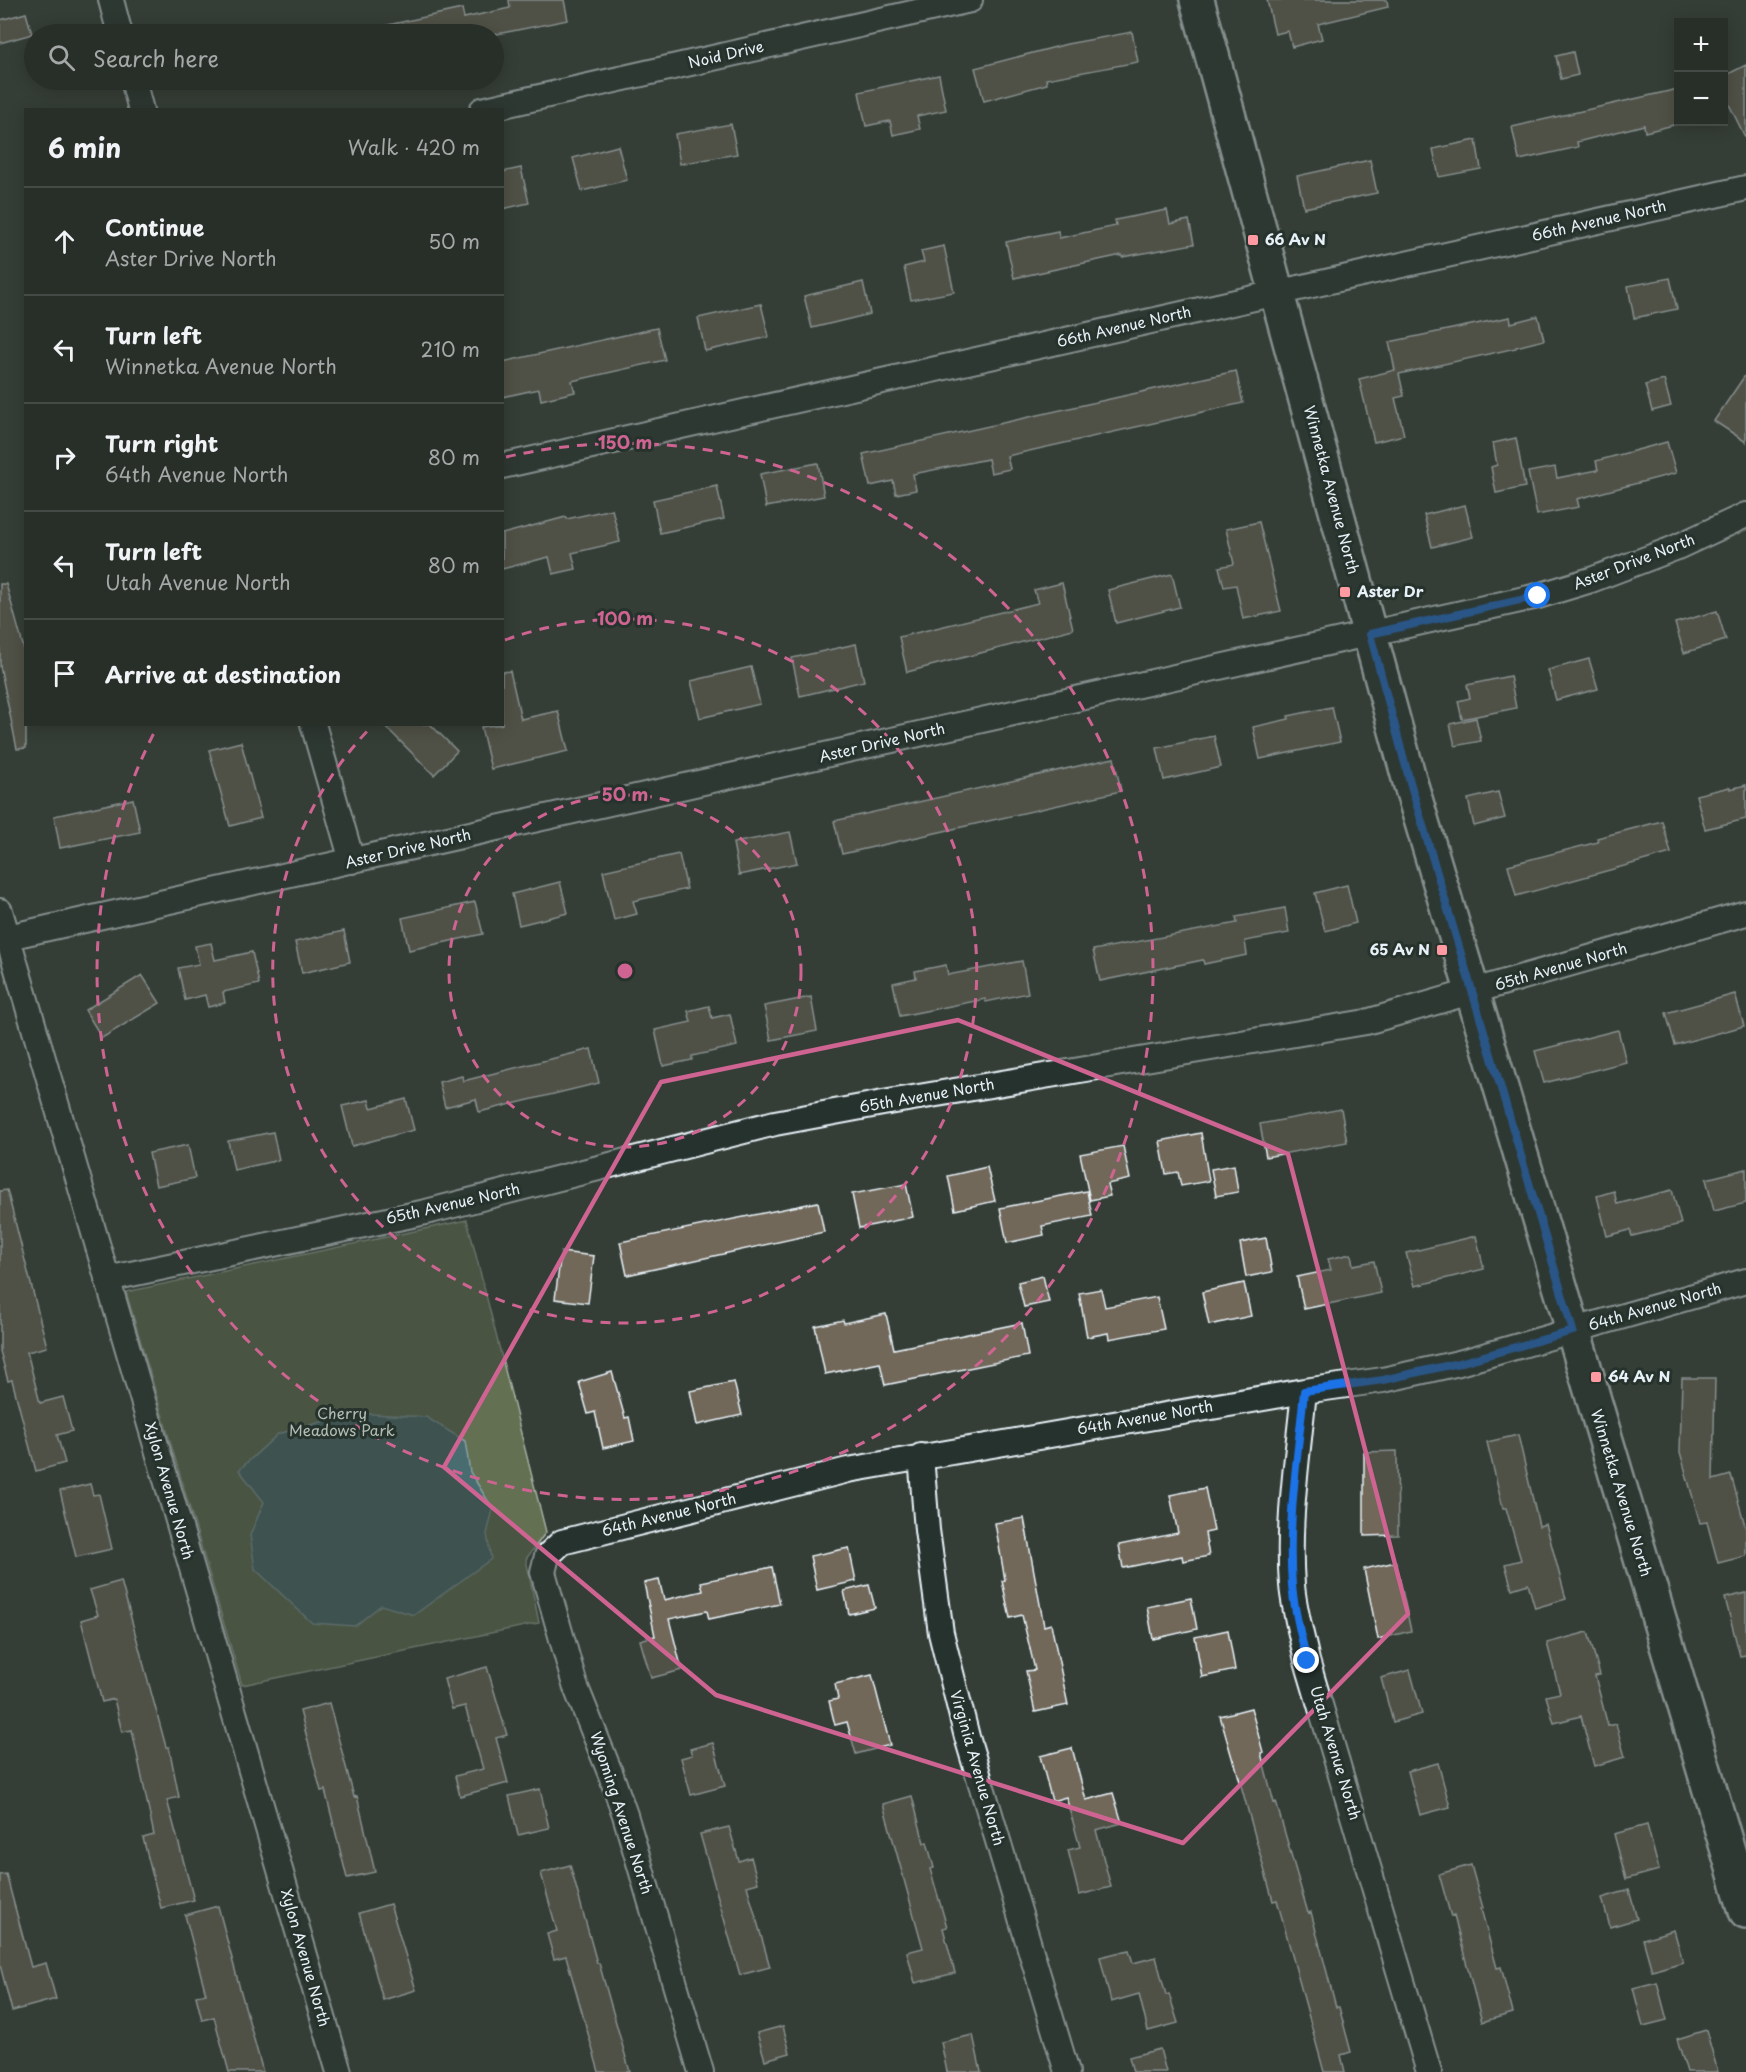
<!DOCTYPE html>
<meta charset="utf-8">
<style>
:root{--surface:#282e28;--page:#303630;--text:#f1f3f6;--muted:#a5a8a8;--line:#444a45}
body{margin:0;font-family:"Playpen Sans",sans-serif;background:var(--page);color:var(--text)}
.controls{position:absolute;right:18px;top:18px;display:grid;overflow:hidden;border-radius:0px;box-shadow:0 3px 15px #0003}
.controls button{width:54px;height:54px;display:grid;place-items:center;padding:0;border:0;border-bottom:2px solid var(--line);background:var(--surface);color:var(--text);font:30px sans-serif}
.stop{position:absolute;width:18px;height:18px;margin:-14px;border:4px solid #1a73e8;border-radius:50%;background:#fff}
.stop.end{background:#1a73e8;border-color:#fff;box-shadow:0 2px 6px #0008}
.list{margin:0;padding:0;list-style:none}
h2{display:flex;justify-content:space-between;align-items:center;height:78px;margin:0;padding:0 24px;font-size:26px}
h2 small{font-size:20px;font-weight:400;color:var(--muted)}
.list li{display:grid;grid-template-columns:39px 1fr auto;gap:18px;align-items:center;box-sizing:border-box;height:108px;padding:0 24px;border-top:2px solid var(--line)}
.list b{display:block;font-size:22px;white-space:nowrap}
.list p{margin:0;font-size:20px;white-space:nowrap;color:var(--muted)}
.list em{font-size:20px;font-style:normal;color:var(--muted)}
.icon{flex:none;width:33px;height:33px;fill:none;stroke:currentColor;stroke-width:2;stroke-linecap:round;stroke-linejoin:round}
.map{position:relative;flex:none;width:1746px;height:2072px;overflow:hidden}
.search{position:absolute;background:var(--surface);box-shadow:0 3px 15px #0003;left:24px;top:24px;width:480px;height:66px;display:flex;align-items:center;gap:15px;box-sizing:border-box;padding:0 21px;border-radius:33px;color:var(--muted);font-size:22px}
.panel{position:absolute;background:var(--surface);box-shadow:0 3px 15px #0003;left:24px;top:108px;width:480px;height:618px;border-radius:0px}
.map>svg:first-child{display:block}
.green{fill:#637051;stroke:#a6b0a4;stroke-width:1.5}
.water{fill:#496c6f;stroke:#89a1a6;stroke-width:1.5}
.building{fill:#72685a;stroke:#e8f1f8;stroke-width:1.5}
.lines{fill:none;stroke-linecap:round;stroke-linejoin:round}
.street-casing{stroke:#e8f1f8;stroke-width:28}
.secondary-casing{stroke:#e8f1f8;stroke-width:38}
.street{stroke:#26332d;stroke-width:24}
.secondary{stroke:#26332d;stroke-width:33}
.route{stroke:#1a73e8;stroke-width:8}
.marked{fill:none;stroke:#cf6492;stroke-width:4.5;stroke-linejoin:round}
.ring{fill:none;stroke:#cf6492;stroke-width:3;stroke-dasharray:10 8}
.poi-dot{fill:#ff9aa2;stroke:#26332d;stroke-width:2}
.labels{text-anchor:middle;stroke-width:6;stroke-linejoin:round;paint-order:stroke}
.street-label{font-size:15px;fill:#e8f1f8;stroke:#26332d}
.poi-label{font-size:15px;font-weight:bold;fill:#e8f1f8;stroke:#26332d;text-anchor:start}
.park-label{font-size:15px;fill:#b3bdb5;stroke:#26332d}
.centre{fill:#cf6492;stroke:#26332d;stroke-width:3}
.ring-label{font-size:18px;text-anchor:middle;font-weight:bold;fill:#cf6492;stroke:#26332d;stroke-width:6;stroke-linejoin:round;paint-order:stroke}
</style>
<div class="map">
<svg width="1746" height="2072" viewBox="0 0 1746 2072">
<rect width="100%" height="100%" fill="#353e36"/>
<filter id="ink" filterUnits="userSpaceOnUse"><feTurbulence type="fractalNoise" baseFrequency=".0167" numOctaves="2"/><feDisplacementMap in="SourceGraphic" scale="12" xChannelSelector="R" yChannelSelector="G"/><feConvolveMatrix kernelMatrix="1 2 1 2 8 2 1 2 1" color-interpolation-filters="sRGB"/></filter>
<g filter="url(#ink)">
<path class="green" d="M467 1220 546 1532 526 1559 539 1623 242 1685 126 1292Z"/>
<path class="water" d="M354 1413 426 1417 465 1441 470 1472 493 1509 487 1534 491 1559 414 1615 381 1605 355 1626 312 1623 255 1569 250 1535 264 1502 239 1470 278 1434Z"/>
<path class="building" d="M509 0H564L568 20 497 34H384L383 26 462 9 464 18 510 8Z
M1267 0H1387L1388 7 1318 24 1322 39 1292 47 1288 31 1275 34Z
M26 13 32 34 0 43V20Z
M1132 32 1138 62 1046 79 1047 84 984 101 975 68 1067 44Z
M1573 52 1578 75 1561 79 1556 56Z
M1746 65V139L1724 94V76Z
M939 75 946 110 917 116 920 129 893 135 890 121 866 126 859 92Z
M1678 89V124L1645 132 1644 125 1577 142 1578 147 1519 160 1512 127Z
M731 124 737 154 680 164 675 134Z
M1476 140 1481 169 1439 177 1433 149Z
M618 146 627 180 582 191 573 158Z
M1370 160 1377 193 1304 208 1297 176Z
M521 168 529 203 502 209V172Z
M1167 210 1170 224 1189 220 1194 244 1122 257V255L1014 278 1006 242 1058 231 1059 238 1116 226 1115 220Z
M944 246 954 292 911 300 904 267 924 262 921 251Z
M1670 278 1677 309 1634 318 1628 286Z
M863 282 870 314 812 328 804 296Z
M761 304 769 337 705 351 698 318Z
M1538 316 1544 340 1516 347V348L1399 374 1404 396 1395 398 1404 435 1374 442 1359 379 1395 370 1389 342 1510 317 1511 323Z
M657 328 665 360 572 381 575 392 541 400 539 389 502 397V362Z
M1236 371 1243 403 1007 456 1010 469 991 473 988 459 913 474 916 490 896 494 893 481 870 486 863 454Z
M1746 374V442L1714 421Z
M1664 380 1671 406 1652 411 1645 385Z
M1516 438 1525 487 1496 493 1491 467 1497 465 1493 443Z
M1667 442 1676 473 1577 499 1579 507 1537 515 1528 472 1555 467 1557 478 1598 470 1596 461Z
M818 463 824 496 766 507 760 474Z
M717 486 724 519 660 533 653 500Z
M1465 505 1473 537 1432 547 1424 515Z
M612 509 620 542 572 553 576 569 553 574 549 557 502 569V534L566 517 567 519Z
M1259 522 1281 611 1243 619 1236 585 1224 587 1219 567 1234 564 1226 529Z
M1172 574 1180 607 1116 623 1108 590Z
M1062 583 1073 629 907 672 899 637 1038 603 1034 590Z
M0 584H6L26 656V748L17 749 0 666Z
M1717 611 1726 640 1684 653 1675 623Z
M856 644 864 681 800 696 792 658Z
M1589 659 1598 689 1556 700 1548 670Z
M751 667 760 704 700 718 691 681Z
M510 671 521 719 558 711 568 751 491 769 481 727 502 724V672Z
M1510 676 1516 708 1462 719 1458 701 1470 698 1467 685Z
M1332 707 1340 742 1260 759 1253 727 1289 719 1288 716Z
M1476 718 1481 741 1455 746 1450 724Z
M383 724H430L457 751 434 775Z
M1214 736 1221 767 1164 780 1157 748Z
M241 742 261 818 230 826 209 750Z
M1114 758 1121 791 842 854 834 821Z
M1746 785V819L1705 829 1696 795 1730 787V789Z
M1498 792 1505 818 1474 826 1468 799Z
M133 799 140 832 60 848 54 816Z
M1662 821 1671 853 1516 896 1508 865 1598 842 1597 838Z
M790 832 797 863 739 875 733 843Z
M679 854 687 889 633 901 637 914 614 920 603 871Z
M560 882 568 913 519 925 512 894Z
M1347 885 1356 923 1325 931 1315 893Z
M475 902 483 934 409 950 402 918Z
M1285 908 1289 933 1245 941 1247 955 1204 964 1203 960 1100 981 1093 950 1237 923 1236 917Z
M344 931 350 962 302 973 295 942Z
M211 943 215 960 252 952 259 984 223 992 225 1003 208 1007 205 995 185 1000 178 968 199 964 195 946Z
M1022 961 1028 993 986 1002 985 999 900 1016 893 983 916 978 915 971 946 965 948 975Z
M142 975 160 1003 102 1038 85 1010Z
M1735 994 1744 1026 1675 1045 1666 1013Z
M811 997 817 1031 771 1040 764 1006Z
M709 1006 712 1018 730 1014 737 1046 692 1056V1060L663 1066 655 1030 691 1022 688 1011Z
M1618 1030 1626 1062 1544 1083 1535 1051Z
M591 1049 599 1083 479 1112 476 1099 445 1107 439 1082 462 1076 463 1081Z
M406 1099 414 1130 352 1146 342 1106 369 1100 371 1108Z
M1341 1109 1347 1142 1266 1157 1260 1124Z
M273 1132 279 1160 234 1170 228 1141Z
M1201 1133 1209 1181 1181 1186 1178 1172 1166 1174 1160 1141Z
M188 1145 195 1178 156 1186 149 1153Z
M1123 1146 1130 1179 1107 1184 1110 1196 1090 1200 1080 1154Z
M1234 1165 1238 1192 1216 1196 1211 1169Z
M987 1167 995 1201 955 1210 948 1176Z
M1746 1169V1203L1714 1211 1706 1179Z
M906 1184 913 1217 859 1228 852 1194Z
M7 1190 47 1347 27 1352 40 1403 63 1397 72 1431 57 1435 65 1463 36 1471 12 1380 8 1381 0 1351V1191Z
M1672 1190 1681 1224 1632 1236 1630 1230 1607 1236 1597 1196 1614 1191 1617 1204Z
M1087 1191 1092 1216 1042 1226 1044 1235 1007 1243 1000 1208Z
M818 1202 824 1232 627 1275 620 1242Z
M1476 1236 1484 1269 1415 1286 1406 1253Z
M1266 1238 1272 1272 1246 1277 1240 1243Z
M561 1252 594 1256 588 1303 555 1299Z
M1351 1254 1353 1265 1374 1261 1381 1293 1304 1309 1297 1277 1331 1270 1328 1259Z
M1043 1276 1049 1302 1024 1307 1018 1282Z
M1244 1283 1251 1316 1209 1325 1202 1292Z
M1101 1289 1105 1307 1157 1297 1164 1329 1109 1339 1108 1333 1087 1337 1079 1293Z
M886 1314 894 1349 1022 1323 1028 1356 885 1385 880 1363 825 1374 815 1326 843 1320 844 1323Z
M612 1372 625 1418 629 1417 634 1441 603 1448 595 1412 588 1414 579 1382Z
M1682 1378H1715L1713 1480 1731 1475 1746 1529V1556L1718 1563 1707 1522 1700 1523 1680 1452Z
M734 1382 742 1415 697 1425 690 1391Z
M1518 1435 1539 1526 1546 1524 1566 1599 1535 1608 1528 1584 1512 1589 1505 1564 1521 1560 1506 1508H1503L1487 1442Z
M1397 1451 1398 1535 1364 1536V1452Z
M90 1484 93 1495 99 1494 112 1549 76 1557 60 1491Z
M1205 1488 1214 1531 1205 1533 1209 1556 1183 1561 1182 1556 1123 1568 1119 1545 1178 1533 1170 1495Z
M1024 1518 1044 1626 1051 1624 1068 1705 1035 1712 1026 1671 1035 1670 1022 1615 1010 1618 1002 1581 1005 1580 995 1523Z
M849 1548 856 1581 817 1590 810 1556Z
M1396 1562 1411 1631 1378 1639 1364 1569Z
M772 1567 780 1604 709 1619 707 1611 669 1619 682 1670 651 1678 640 1640 655 1636 644 1583 659 1580 664 1600 703 1591 701 1582Z
M121 1581 166 1747H169L179 1797 167 1800 194 1900 161 1908 143 1838 154 1835 132 1730 122 1732 114 1699 102 1702 81 1620 98 1615 90 1590Z
M869 1585 875 1608 849 1614 844 1591Z
M1746 1593V1655L1740 1656 1725 1598Z
M1191 1598 1197 1629 1153 1639 1147 1607Z
M1228 1630 1235 1670 1202 1677 1195 1637Z
M1588 1632 1600 1675 1595 1676 1608 1726 1616 1724 1625 1757 1594 1766 1581 1716 1554 1723 1546 1696 1560 1693 1547 1643Z
M487 1667 507 1735 496 1738 508 1783 460 1796 455 1776 483 1769 465 1706 452 1709 444 1679Z
M1410 1670 1422 1714 1393 1722 1381 1678Z
M872 1675 890 1745 856 1754 847 1722 835 1725 829 1701 838 1699 835 1684Z
M329 1703 354 1797 357 1796 375 1872 347 1878 325 1790 321 1791 300 1711Z
M1251 1708 1263 1752 1261 1753 1274 1803 1276 1802 1308 1913 1311 1912 1336 2007H1339L1351 2052 1341 2055 1345 2072H1324L1277 1900 1273 1901 1234 1760 1233 1761 1220 1716Z
M713 1743 725 1786 691 1795 681 1758 692 1755 690 1749Z
M1072 1748 1086 1800 1113 1793 1122 1823 1096 1830 1111 1887 1079 1895 1068 1850 1080 1847 1066 1797 1052 1801 1040 1756Z
M1438 1763 1450 1807 1420 1815 1408 1771Z
M540 1789 549 1828 518 1835 509 1796Z
M912 1796 924 1843 927 1842 934 1868 930 1869 947 1927 943 1928 955 1973 915 1983 907 1952 923 1948 883 1804Z
M1647 1825 1659 1870 1626 1879 1614 1834Z
M729 1827 739 1861 751 1857 758 1883 747 1886 770 1967 740 1975 700 1834Z
M570 1865 597 1963H599L630 2072H599L566 1956 554 1959 547 1934 557 1931 541 1873Z
M1471 1865 1483 1908 1481 1909 1497 1968 1501 1967 1513 2013 1482 2022 1454 1916 1451 1917 1439 1874Z
M6 1874 31 1967 46 1963 56 1999 12 2011 0 1965V1875Z
M1629 1890 1637 1919 1610 1927 1602 1898Z
M390 1904 416 1990 383 2000 359 1913Z
M218 1906 239 1985 263 2072H229L214 2017 202 2020 196 1996 206 1994 185 1915Z
M1674 1930 1683 1962 1652 1971 1643 1939Z
M1129 1950 1133 1963 1156 1957 1166 1995 1169 1994 1178 2023 1148 2031 1139 1994 1111 2002 1100 1957Z
M1657 1982 1667 2020 1643 2026 1633 1988Z
M783 2026 790 2053 765 2060 757 2033Z
M1706 2030 1718 2072H1687L1677 2039Z
M973 2035 981 2072H947L941 2042Z
M1160 2049 1166 2072H1133L1129 2057Z"/>
<g class="lines">
<defs>
<path id="street" d="M111 0 120 34
M133 80 141 110
M482 110 970 0
M502 466 1746 188
M313 724 352 861
M0 911 339 2072
M8 937 1538 596 1591 580 1675 548 1746 515
M107 1279 426 1212 775 1123 883 1103 1366 1022 1746 913
M1304 1391C1298 1455 1287 1520 1292 1585 1294 1610 1302 1636 1307 1661L1429 2072
M921 1456 927 1530 941 1633 967 1737 1067 2072
M701 2072 625 1815 611 1775 575 1685 543 1572 547 1556 562 1542 848 1470 1304 1391 1383 1380 1459 1363 1746 1281"/>
<path id="secondary" d="M1197 0 1410 782 1746 1911"/>
</defs>
<use href="#street" class="street-casing"/>
<use href="#secondary" class="secondary-casing"/>
<use href="#street" class="street"/>
<use href="#secondary" class="secondary"/>
</g>
</g>
<g class="lines" filter="url(#ink)">
<path class="route" d="M1307 1661C1301 1636 1294 1610 1292 1585 1287 1520 1298 1455 1304 1391L1383 1380 1459 1363 1573 1331 1410 782 1370 634 1538 596"/>
</g>
<path d="M0 0H1746V2072H0ZM958 1020 1288 1154 1408 1614 1183 1843 716 1695 444 1467 661 1082Z" fill="#353e36" fill-opacity=".55" fill-rule="evenodd"/>
<path class="marked" d="M958 1020 1288 1154 1408 1614 1183 1843 716 1695 444 1467 661 1082Z"/>
<g class="ring">
<circle cx="625" cy="971" r="176"/>
<path d="M505 640A352 352 0 1 1 372 726"/>
<path d="M506 457A528 528 0 1 1 157 727"/>
</g>
<g class="poi-dot">
<rect x="1247" y="234" width="12" height="12" rx="3"/>
<rect x="1339" y="586" width="12" height="12" rx="3"/>
<rect x="1436" y="944" width="12" height="12" rx="3"/>
<rect x="1590" y="1371" width="12" height="12" rx="3"/>
</g>
<g class="labels">
<g class="street-label">
<text transform="translate(726 55) rotate(-13)" y="5">Noid Drive</text>
<text transform="translate(1599 221) rotate(-13)" y="5">66th Avenue North</text>
<text transform="translate(1124 327) rotate(-13)" y="5">66th Avenue North</text>
<text transform="translate(1331 490) rotate(75)" y="5">Winnetka Avenue North</text>
<text transform="translate(1634 562) rotate(-21)" y="5">Aster Drive North</text>
<text transform="translate(882 743) rotate(-13)" y="5">Aster Drive North</text>
<text transform="translate(408 849) rotate(-13)" y="5">Aster Drive North</text>
<text transform="translate(1561 967) rotate(-16)" y="5">65th Avenue North</text>
<text transform="translate(927 1096) rotate(-10)" y="5">65th Avenue North</text>
<text transform="translate(453 1204) rotate(-13)" y="5">65th Avenue North</text>
<text transform="translate(1655 1307) rotate(-16)" y="5">64th Avenue North</text>
<text transform="translate(1145 1418) rotate(-10)" y="5">64th Avenue North</text>
<text transform="translate(169 1491) rotate(74)" y="5">Xylon Avenue North</text>
<text transform="translate(1621 1493) rotate(73)" y="5">Winnetka Avenue North</text>
<text transform="translate(669 1515) rotate(-14)" y="5">64th Avenue North</text>
<text transform="translate(1335 1753) rotate(73)" y="5">Utah Avenue North</text>
<text transform="translate(977 1768) rotate(74)" y="5">Virginia Avenue North</text>
<text transform="translate(621 1813) rotate(72)" y="5">Wyoming Avenue North</text>
<text transform="translate(305 1958) rotate(74)" y="5">Xylon Avenue North</text>
</g>
<g class="poi-label">
<text x="1265" y="245">66 Av N</text>
<text x="1357" y="597">Aster Dr</text>
<text x="1430" y="955" text-anchor="end">65 Av N</text>
<text x="1608" y="1382">64 Av N</text>
</g>
<g class="park-label">
<text x="342" y="1419">Cherry<tspan x="342" dy="17">Meadows Park</tspan></text>
</g>
</g>
<circle cx="625" cy="971" r="9" class="centre"/>
<g class="ring-label">
<text x="625" y="449">150 m</text>
<text x="625" y="625">100 m</text>
<text x="625" y="801">50 m</text>
</g>
</svg>
<div class="controls">
<button>+</button>
<button>−</button>
</div>
<div class="stop" style="left:1538px;top:596px"></div>
<div class="stop end" style="left:1307px;top:1661px"></div>
<div class="search"><svg class="icon" aria-label="search" viewBox="0 0 24 24"><circle cx="10" cy="10" r="6"/><path d="M15 15l6 6"/></svg>Search here</div>
<section class="panel">
<h2>6 min<small>Walk · 420 m</small></h2>
<ul class="list">
<li><svg class="icon" aria-label="ahead" viewBox="0 0 24 24"><path d="M12 20V5M6 11l6-6 6 6"/></svg><div><b>Continue</b><p>Aster Drive North</p></div><em>50 m</em></li>
<li><svg class="icon" aria-label="left" viewBox="0 0 24 24"><path d="M17 20v-9H6M10 6l-5 5 5 5"/></svg><div><b>Turn left</b><p>Winnetka Avenue North</p></div><em>210 m</em></li>
<li><svg class="icon" aria-label="right" viewBox="0 0 24 24"><path d="M7 20v-9h11M14 6l5 5-5 5"/></svg><div><b>Turn right</b><p>64th Avenue North</p></div><em>80 m</em></li>
<li><svg class="icon" aria-label="left" viewBox="0 0 24 24"><path d="M17 20v-9H6M10 6l-5 5 5 5"/></svg><div><b>Turn left</b><p>Utah Avenue North</p></div><em>80 m</em></li>
<li><svg class="icon" aria-label="arrive" viewBox="0 0 24 24"><path d="M6 21V4h12l-3 4 3 4H6"/></svg><div><b>Arrive at destination</b></div></li>
</ul>
</section>
</div>
